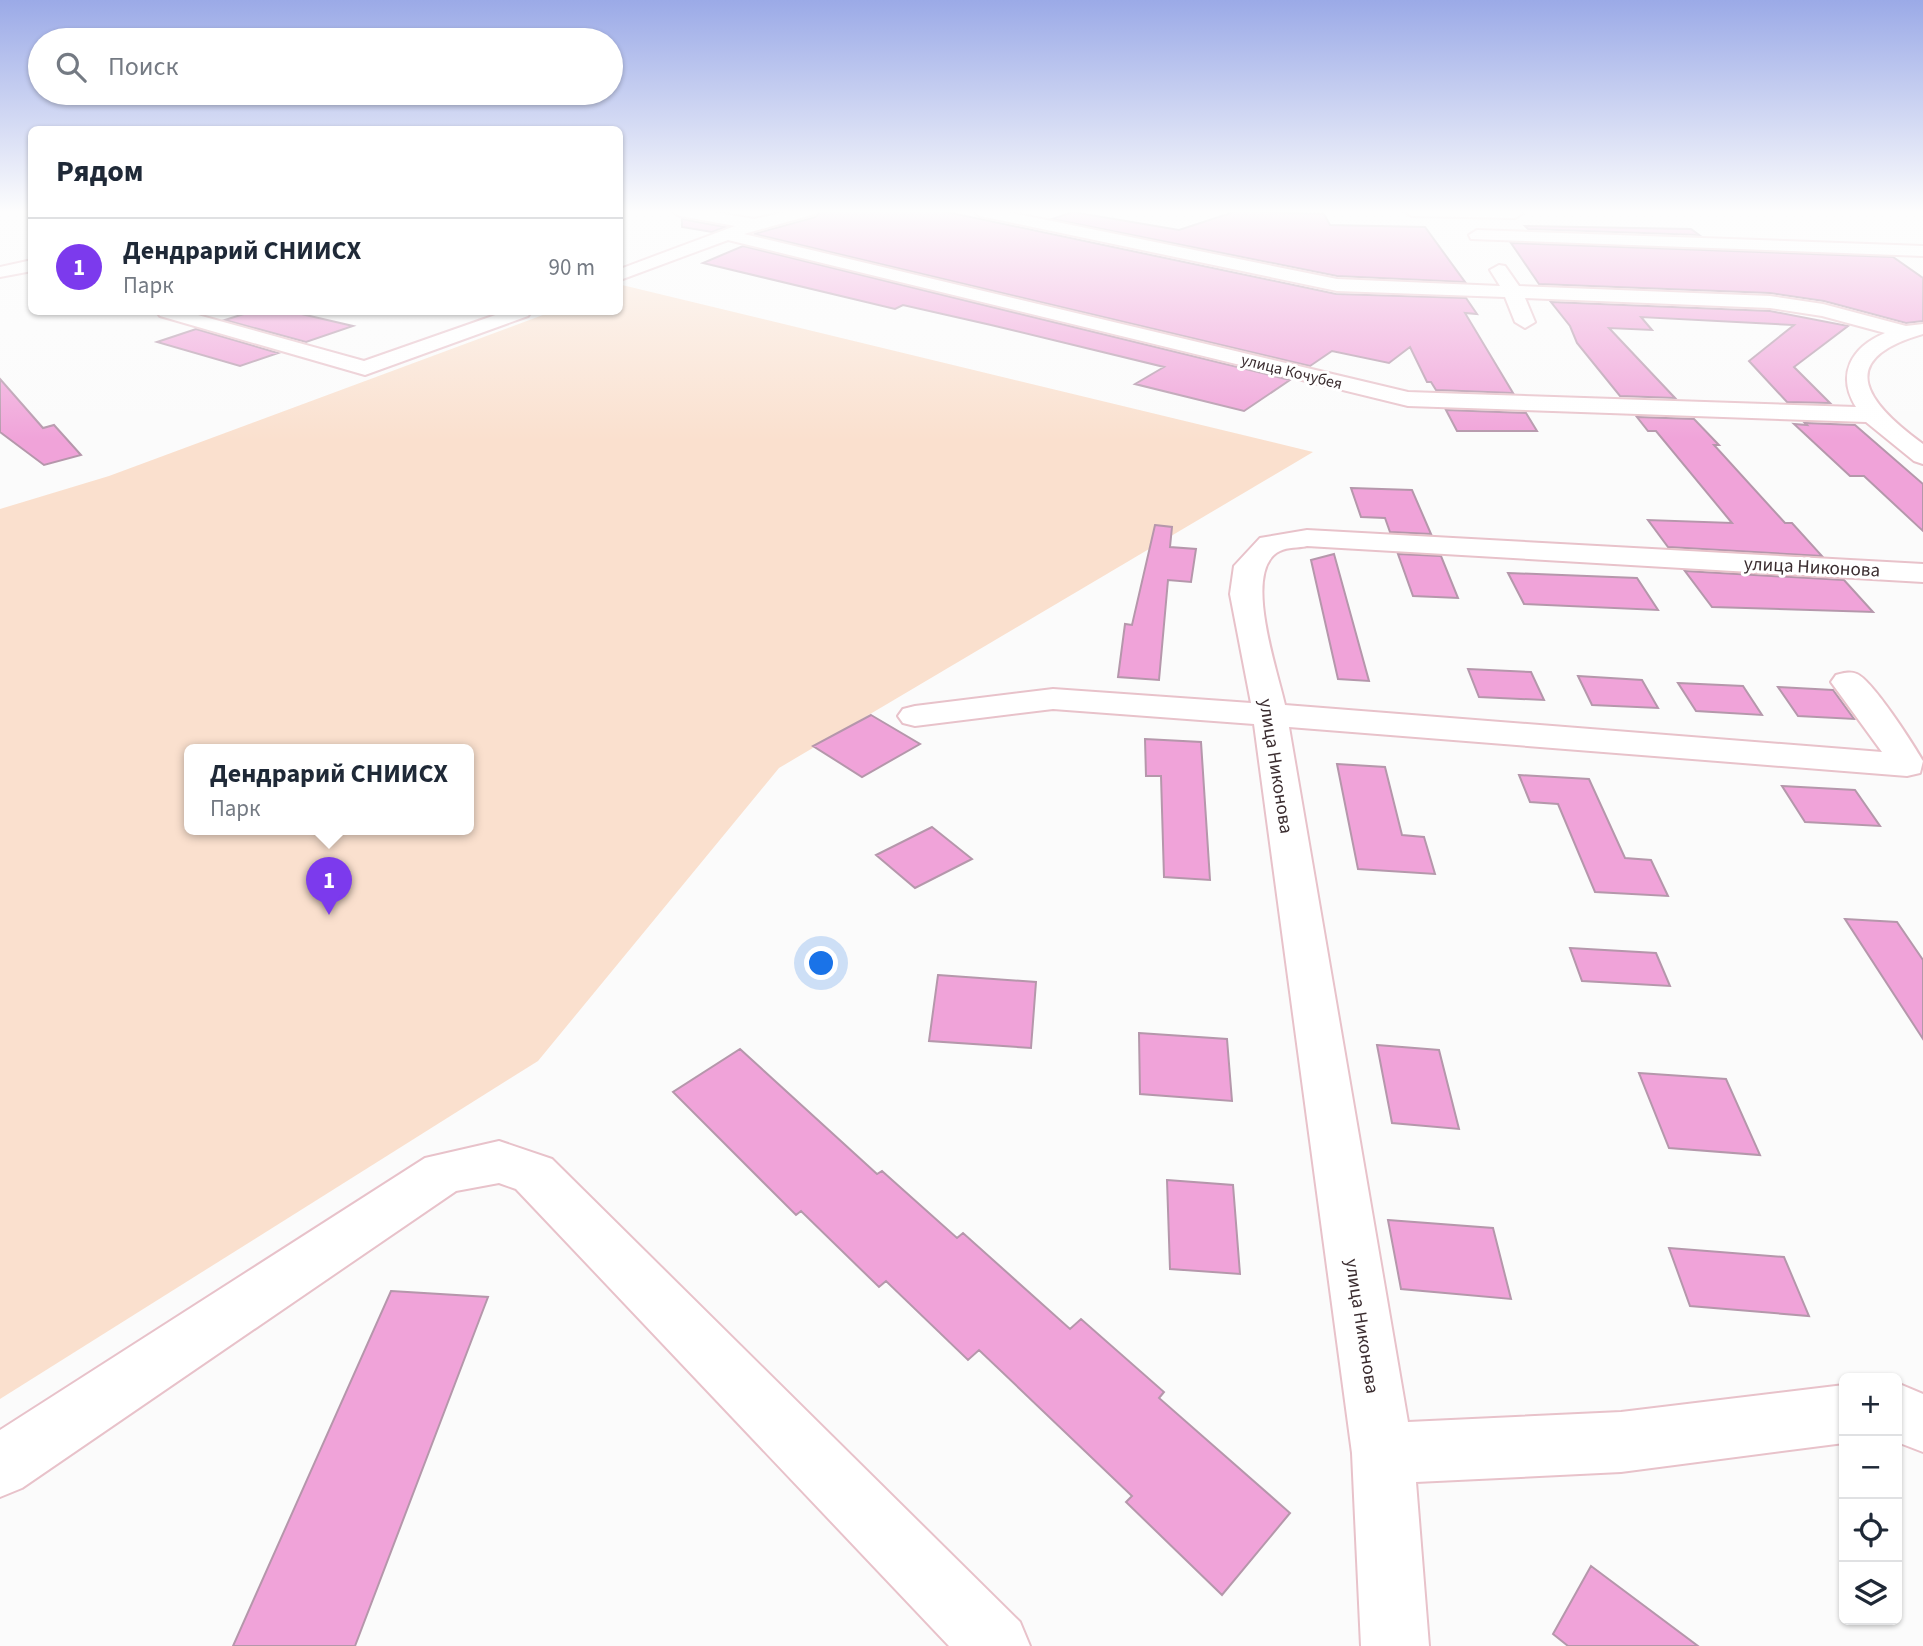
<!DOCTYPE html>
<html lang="ru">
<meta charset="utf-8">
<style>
:root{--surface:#fff;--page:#f2f2f3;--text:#1f2937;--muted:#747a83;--line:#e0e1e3;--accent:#7c3aed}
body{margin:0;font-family:"Source Sans 3",sans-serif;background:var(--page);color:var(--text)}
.controls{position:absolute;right:21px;bottom:21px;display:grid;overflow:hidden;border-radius:10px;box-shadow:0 2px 5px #0004}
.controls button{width:63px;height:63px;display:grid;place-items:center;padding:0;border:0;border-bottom:2px solid var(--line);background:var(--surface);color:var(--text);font:35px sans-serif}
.you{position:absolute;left:822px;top:964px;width:24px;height:24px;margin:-18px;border:5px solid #fff;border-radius:50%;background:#1a73e8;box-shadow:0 0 0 10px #1a73e833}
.badge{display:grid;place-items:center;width:46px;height:46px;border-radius:50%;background:var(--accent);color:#fff;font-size:23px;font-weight:700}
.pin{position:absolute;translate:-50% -58px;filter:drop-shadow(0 2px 4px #0008)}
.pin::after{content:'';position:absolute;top:37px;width:24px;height:21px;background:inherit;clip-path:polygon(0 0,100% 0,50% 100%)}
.popup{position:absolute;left:184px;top:744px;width:290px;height:91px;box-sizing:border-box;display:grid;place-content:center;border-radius:10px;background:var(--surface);filter:drop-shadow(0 2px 5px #0005);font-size:23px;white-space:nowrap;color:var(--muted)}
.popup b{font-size:26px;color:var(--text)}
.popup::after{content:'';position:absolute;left:50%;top:100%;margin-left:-14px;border:14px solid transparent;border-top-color:var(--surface)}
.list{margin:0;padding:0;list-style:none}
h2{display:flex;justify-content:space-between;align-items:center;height:91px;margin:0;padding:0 28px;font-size:30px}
h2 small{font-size:23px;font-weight:400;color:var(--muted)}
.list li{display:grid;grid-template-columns:46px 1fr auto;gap:21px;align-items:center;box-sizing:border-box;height:98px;padding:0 28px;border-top:2px solid var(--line)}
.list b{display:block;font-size:26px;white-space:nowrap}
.list p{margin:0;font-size:23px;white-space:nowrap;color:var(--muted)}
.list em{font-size:23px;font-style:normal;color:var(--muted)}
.icon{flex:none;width:38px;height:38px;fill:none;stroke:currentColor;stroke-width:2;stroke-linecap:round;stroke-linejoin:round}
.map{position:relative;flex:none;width:1923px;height:1646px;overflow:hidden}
.search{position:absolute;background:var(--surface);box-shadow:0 2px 5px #0004;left:28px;top:28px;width:595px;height:77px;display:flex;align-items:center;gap:18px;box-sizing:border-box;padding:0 24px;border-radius:38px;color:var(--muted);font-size:26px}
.panel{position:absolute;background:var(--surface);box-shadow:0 2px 5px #0004;left:28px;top:126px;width:595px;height:189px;border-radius:10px}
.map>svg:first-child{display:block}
.green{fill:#fae0ce;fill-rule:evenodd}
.building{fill:#f0a3d9;stroke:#b597ab;stroke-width:2}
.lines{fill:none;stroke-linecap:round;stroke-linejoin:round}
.minor-casing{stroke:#e8c2ca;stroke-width:4}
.minor{fill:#fff;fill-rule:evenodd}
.labels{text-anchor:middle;stroke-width:6;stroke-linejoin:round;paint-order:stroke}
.far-street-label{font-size:16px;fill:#3b2d30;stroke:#fff}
.street-label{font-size:19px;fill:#3b2d30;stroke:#fff}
</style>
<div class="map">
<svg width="1923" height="1646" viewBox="0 0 1923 1646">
<rect width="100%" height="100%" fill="#fbfbfb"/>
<path class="green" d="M622 285 1313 452 779 768 538 1061 0 1399V509L109 476 551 312H620ZM189 749H469V829H189Z"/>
<path class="building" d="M820 211H942L1336 294 1466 298 1477 314 1465 313 1513 393 1436 390 1431 382H1427L1410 347 1389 363 1332 351 1310 366 754 234 816 217Z
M1237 211 1324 214 1330 225 1425 227 1465 282 1337 276 1052 219 1073 212 1179 230Z
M682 219 725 227 712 232 682 227Z
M1525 226 1691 229 1699 235 1528 229Z
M1511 243 1893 257 1923 278V321L1906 323 1824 301 1770 293 1539 284Z
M743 246 1290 380 1244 411 1135 384 1164 367 991 325 903 305 895 309 703 263Z
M1551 302 1770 311 1848 326 1794 367 1830 403 1787 402 1749 361 1794 325 1641 317 1652 330 1609 328 1675 398 1620 396 1577 343 1570 326Z
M250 312 297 313 353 326 306 342 225 320Z
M196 329 278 353 240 366 157 342Z
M0 379 43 428 54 425 81 455 44 465 0 432Z
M1446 410 1526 413 1537 431H1457Z
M1637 417 1694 419 1719 445H1714L1785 523H1792L1822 556 1668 547 1648 520 1732 523 1656 431H1648Z
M1805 423 1855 425 1923 484V531L1864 476H1850L1794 424 1807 425Z
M1351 488 1412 490 1431 534 1390 532 1385 518 1361 517Z
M1155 525 1172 527 1170 547 1196 549 1191 582 1168 580 1159 680 1118 677 1125 624 1132 625Z
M1334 554 1369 681 1338 679 1311 560Z
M1398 554 1441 556 1458 598 1413 596Z
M1685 571 1844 580 1873 612 1712 607Z
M1508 573 1637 578 1658 610 1524 604Z
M1468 669 1531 672 1544 700 1479 697Z
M1578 676 1642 680 1658 708 1592 705Z
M1678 683 1743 686 1762 715 1696 711Z
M1778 687 1833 690 1854 719 1798 716Z
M871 715 920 744 862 777 813 746Z
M1145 739 1201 742 1210 880 1164 877 1161 776H1146Z
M1337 764 1385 767 1402 835 1424 837 1435 874 1358 869Z
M1519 775 1589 779 1625 858 1651 860 1668 896 1595 892 1558 804 1530 802Z
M1782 786 1855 790 1880 826 1805 822Z
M932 827 972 859 915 888 876 855Z
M1845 919 1897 922 1923 960V1039Z
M1570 948 1656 953 1670 986 1582 981Z
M938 975 1036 982 1031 1048 929 1041Z
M1139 1033 1227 1039 1232 1101 1140 1094Z
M1377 1045 1439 1050 1459 1129 1392 1123Z
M740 1049 877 1174 882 1171 957 1238 963 1233 1070 1329 1081 1319 1164 1392 1159 1398 1290 1513 1222 1595 1126 1502 1132 1496 979 1350 968 1360 886 1281 879 1287 801 1211 796 1215 673 1092Z
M1639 1073 1726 1079 1760 1155 1669 1148Z
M1167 1180 1233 1185 1240 1274 1170 1269Z
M1388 1220 1493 1228 1511 1299 1401 1289Z
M1669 1248 1784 1257 1809 1316 1690 1306Z
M391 1291 488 1297 355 1646H233Z
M1591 1566 1698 1646H1568L1553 1634Z"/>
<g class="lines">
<defs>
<path id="minor" d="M672 211H706L754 219 790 211H817L815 214 744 234 1408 392 1856 407C1836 375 1851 347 1885 333L1822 316 1770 308 1525 298 1535 322 1525 328 1515 322 1505 297 1337 291 980 216 972 211H1002L1337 279 1500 286 1490 270 1499 265 1505 266 1519 286 1770 296 1823 304 1906 326 1923 324V334C1832 360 1868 404 1923 444V464L1914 461 1866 422 1408 406 728 240 620 280V269L735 226 680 216Z
M1404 211H1521L1523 213 1515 218 1412 216Z
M1477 230 1923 246V256L1471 239 1469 235Z
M32 260V271L0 277V267Z
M157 312H187L364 361 504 312H531L528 316 365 375 160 316Z
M1307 530 1923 564V582L1307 546C1299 548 1287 547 1280 551 1241 569 1278 672 1285 705L1882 752 1831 682 1836 675C1844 673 1850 671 1857 674 1873 681 1913 744 1923 761L1920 773 1907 776 1289 727 1408 1422 1621 1412 1844 1385V1443L1621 1472 1416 1482 1429 1646H1361L1352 1453 1254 724 1053 709 915 726 903 723 898 716 903 709 915 706 1053 689 1251 703 1230 594 1234 566 1260 538Z
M499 1141 552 1159 1020 1622 1030 1646H949L516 1189 499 1183 456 1191 22 1488 0 1497V1430L425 1158Z
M1897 1383 1923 1394V1452L1897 1442Z"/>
</defs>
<use href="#minor" class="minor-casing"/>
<use href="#minor" class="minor"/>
</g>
<linearGradient id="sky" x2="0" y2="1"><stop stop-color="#9baae7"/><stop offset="0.48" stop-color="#fdfdfd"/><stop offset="1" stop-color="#fdfdfd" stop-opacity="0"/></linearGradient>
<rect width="1923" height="441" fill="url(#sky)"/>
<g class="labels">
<g class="far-street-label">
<text transform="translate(1292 371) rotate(14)" y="6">улица Кочубея</text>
</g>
<g class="street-label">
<text transform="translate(1812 566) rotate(3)" y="7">улица Никонова</text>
<text transform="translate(1277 766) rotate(81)" y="7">улица Никонова</text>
<text transform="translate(1363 1326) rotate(81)" y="7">улица Никонова</text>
</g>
</g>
</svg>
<div class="controls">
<button>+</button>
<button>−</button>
<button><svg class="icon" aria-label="locate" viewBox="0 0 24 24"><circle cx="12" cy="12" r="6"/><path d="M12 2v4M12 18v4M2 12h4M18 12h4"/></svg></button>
<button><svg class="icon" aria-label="layers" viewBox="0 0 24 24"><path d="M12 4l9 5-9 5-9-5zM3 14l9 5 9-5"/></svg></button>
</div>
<div class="you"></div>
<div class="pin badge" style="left:329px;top:915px">1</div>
<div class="popup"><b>Дендрарий СНИИСХ</b>Парк</div>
<div class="search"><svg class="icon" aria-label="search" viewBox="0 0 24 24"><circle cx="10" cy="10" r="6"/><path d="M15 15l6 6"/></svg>Поиск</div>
<section class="panel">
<h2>Рядом<small></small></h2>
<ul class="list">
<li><span class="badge">1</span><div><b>Дендрарий СНИИСХ</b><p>Парк</p></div><em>90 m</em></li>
</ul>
</section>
</div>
